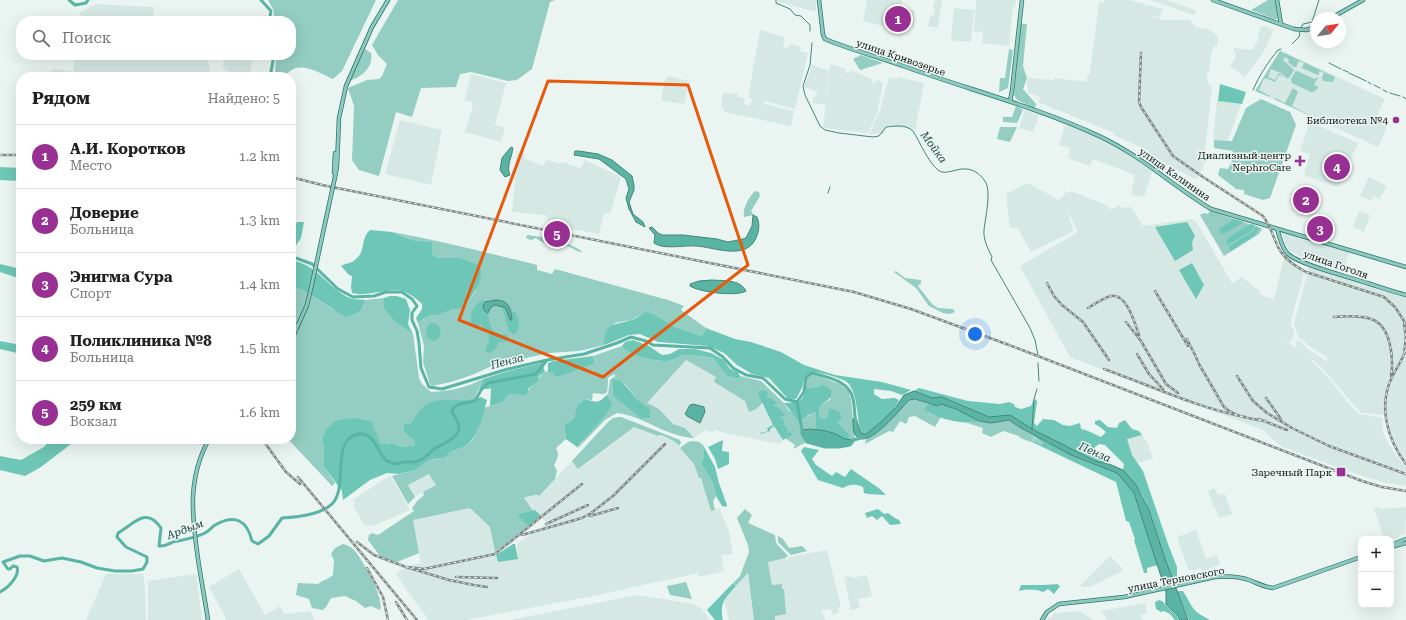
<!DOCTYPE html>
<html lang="ru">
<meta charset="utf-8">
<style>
:root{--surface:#fff;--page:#f2f2f2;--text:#202124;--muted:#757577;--line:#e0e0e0;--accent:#982f92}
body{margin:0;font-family:"Roboto Serif",serif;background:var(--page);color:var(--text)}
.controls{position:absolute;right:12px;bottom:12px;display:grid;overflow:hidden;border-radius:8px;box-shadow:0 4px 16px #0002}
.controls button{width:36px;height:36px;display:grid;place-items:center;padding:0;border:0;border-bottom:1px solid var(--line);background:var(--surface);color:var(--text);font:20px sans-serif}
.compass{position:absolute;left:1310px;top:12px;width:36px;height:36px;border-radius:50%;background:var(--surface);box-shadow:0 4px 16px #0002;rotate:60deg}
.you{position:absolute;left:975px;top:334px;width:14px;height:14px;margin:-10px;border:3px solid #fff;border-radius:50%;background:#1a73e8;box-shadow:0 0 0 6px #1a73e833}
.badge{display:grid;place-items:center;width:26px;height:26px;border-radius:50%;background:var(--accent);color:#fff;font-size:13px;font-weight:700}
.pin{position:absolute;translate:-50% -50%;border:2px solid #fff;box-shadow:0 1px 4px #0006}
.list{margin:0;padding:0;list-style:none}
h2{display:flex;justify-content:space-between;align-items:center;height:52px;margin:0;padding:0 16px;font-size:17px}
h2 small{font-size:13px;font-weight:400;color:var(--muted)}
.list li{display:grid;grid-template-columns:26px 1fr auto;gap:12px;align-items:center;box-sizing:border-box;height:64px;padding:0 16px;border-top:1px solid var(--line)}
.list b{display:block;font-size:15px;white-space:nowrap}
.list p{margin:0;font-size:13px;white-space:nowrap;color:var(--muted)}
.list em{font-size:13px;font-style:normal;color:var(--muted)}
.icon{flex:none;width:22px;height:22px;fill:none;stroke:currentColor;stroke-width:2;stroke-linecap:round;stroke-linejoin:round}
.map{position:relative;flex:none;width:1406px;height:620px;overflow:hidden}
.search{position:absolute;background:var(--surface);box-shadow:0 4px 16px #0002;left:16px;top:16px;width:280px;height:44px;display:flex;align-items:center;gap:10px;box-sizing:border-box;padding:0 14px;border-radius:16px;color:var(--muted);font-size:15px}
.panel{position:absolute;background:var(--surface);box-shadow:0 4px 16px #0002;left:16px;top:72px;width:280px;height:372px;border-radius:16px}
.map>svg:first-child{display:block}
.built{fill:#d5e8e4}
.green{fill:#94cdc1;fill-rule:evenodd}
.forest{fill:#6ec7b6}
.water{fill:#5ab4a4;stroke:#458579}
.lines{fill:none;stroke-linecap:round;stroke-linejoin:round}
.stream{stroke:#458579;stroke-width:1}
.river{stroke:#5ab4a4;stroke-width:3}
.major-casing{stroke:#2f7469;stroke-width:4.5}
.major{stroke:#8bcabf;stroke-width:3}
.rail-casing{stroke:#808886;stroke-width:2.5}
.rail{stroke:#eaf5f2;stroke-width:1;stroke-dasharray:3;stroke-linecap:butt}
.major-bridge-casing{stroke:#2f7469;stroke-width:4.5;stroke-linecap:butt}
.major-bridge{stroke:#8bcabf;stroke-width:3}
.marked{fill:none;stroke:#e8590c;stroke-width:3;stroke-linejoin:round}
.poi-dot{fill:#982f92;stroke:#eaf5f2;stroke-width:1.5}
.labels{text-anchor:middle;stroke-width:3;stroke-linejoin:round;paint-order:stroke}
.street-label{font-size:10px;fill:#131716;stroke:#eaf5f2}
.poi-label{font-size:10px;fill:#131716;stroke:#eaf5f2;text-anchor:end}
.water-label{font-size:11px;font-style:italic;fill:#1c453e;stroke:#eaf5f2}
</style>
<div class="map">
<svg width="1406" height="620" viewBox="0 0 1406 620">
<rect width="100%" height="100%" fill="#eaf5f2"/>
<path class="built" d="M778 0H816V12L778 2Z
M867 0H902L901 7 914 10V25L903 24 902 31 863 21Z
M935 0H942L938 28 928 26 931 15 933 16 935 9 933 8Z
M976 0H1016L1015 7H1013L1009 46 982 43 983 32 974 31Z
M1105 0H1129L1163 9 1160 17 1149 15 1164 20H1189L1196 27 1210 30 1218 36 1217 46H1214L1213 50H1212L1209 72 1207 73V81L1212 87 1203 168 1196 179 1169 166 1145 149 1116 136 1112 132 1038 102 1040 97 1028 93 1027 78 1054 80V78L1087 82V76L1090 73 1099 2 1103 3Z
M1150 0H1166L1196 10 1194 15Z
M96 4 154 7 153 21H75L81 12Z
M954 8 974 10 971 42 954 41 951 38Z
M1266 26 1274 30 1268 41 1267 45 1261 56 1245 77 1230 66 1235 59 1236 53H1234V48L1252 50 1258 40 1260 27Z
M760 30 766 31V32L785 37 783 47 787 48V47L789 48 790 44 801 47 800 51 808 53 795 109 764 101 763 104 794 111 791 126 724 112V109L721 108 723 93 738 94V97L745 98 744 104 750 106 752 99 748 98Z
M1280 50 1385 99 1376 118 1385 125 1387 128 1378 147 1255 91Z
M75 55H109L148 58 149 55H192L205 56 208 60 210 71 209 77H42L53 69 73 72Z
M224 55H250L252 60 250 77 230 73V72L225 70 223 66Z
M831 64 846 69 845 72 849 74 850 70 872 79 871 82 875 84 876 80 883 83 877 114 868 133 823 128 826 105 813 103V99L818 93 817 92 804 87 812 65 829 71 827 76 826 105 828 75Z
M471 74 506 83 495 125 505 128 501 142 465 132 473 105 472 104V102L465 100Z
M668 76 689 81 684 104 663 101 661 99 665 79Z
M889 77 897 79 898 77 924 83 917 121H916L917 123 916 129 887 126 884 134H869L880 111Z
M1217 101 1241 104 1228 140H1213Z
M1025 110 1039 115 1033 132 1019 128Z
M400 120 442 130 431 185 385 174Z
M1310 122 1358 143 1338 187 1304 175 1310 154 1300 151Z
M1065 125 1110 142 1152 172 1144 197 1131 195 1135 175 1093 159 1090 166 1068 158 1070 148 1059 145Z
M518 151 525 154 524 158 543 166 547 160 560 164 561 162 581 168 585 160 621 177 610 214 604 213 599 234 555 226 548 222 547 216 545 215 512 212 517 161H515Z
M1369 177 1387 186 1379 199 1373 196 1371 201 1360 196Z
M1028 183 1059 200 1065 193 1071 191 1101 203 1109 207 1111 210 1119 205 1121 208 1131 207 1143 226 1192 219 1197 223 1232 283 1242 277 1258 290H1260L1261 295 1274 299 1284 258 1304 273 1290 324 1294 330V334L1290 343 1279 337 1302 352 1295 346 1298 339 1308 349 1326 361 1328 358 1309 346 1298 336 1294 324 1309 267 1399 296H1406V461L1395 447 1389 428 1387 415 1361 413 1321 367 1307 356 1331 381 1351 406 1359 414 1382 418 1383 433 1393 451 1406 467V486L1382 482 1350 472 1280 446 1263 430 1070 357 1020 266 1078 232 1067 209 1073 231 1031 252 1017 227 1010 228 1006 194Z
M1301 193 1317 198 1312 213 1296 208Z
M1359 211 1370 215 1364 232 1353 227Z
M1282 233 1349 252 1344 271 1310 261 1290 251 1285 243Z
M686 360 716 377 714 382 746 401 754 410 763 405 773 425 783 440 780 444 728 434 715 430 713 433 706 430 694 438 685 428 673 424 659 409 647 403Z
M634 427 658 436 661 435 675 442 694 464 699 478H700L704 486 711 511 719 508 729 531 733 554 721 555 724 571 699 577 698 573 588 597 466 620H429L405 588 396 573 405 568 406 566 421 563 413 520 471 508 490 527 495 552 497 560 518 556 517 545 518 542 548 524 535 510 532 511V507L524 499 525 497 539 496 572 461 579 469Z
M1142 435 1147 442 1153 458 1138 463 1131 455 1127 439Z
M430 474 436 485 415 497 408 485Z
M390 475 410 510 373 526 364 525 353 505 355 504 353 500Z
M1214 488 1219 495 1225 494 1232 514 1219 518 1216 508H1214L1208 491Z
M1379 507 1380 509 1406 507 1405 533 1391 541V539H1384L1374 508Z
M1196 530 1206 559 1217 555 1220 564 1202 572 1201 568 1189 571 1177 537Z
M827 550 841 607 838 608 839 612 833 615 830 609 821 610 826 620H775L774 616 784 589 772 585 768 562 785 558 788 560V557Z
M1110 556 1123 569 1122 571 1090 587H1082L1080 586Z
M239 569 265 615 280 606 284 614 310 611 315 620H227L209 587Z
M748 573 754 620H729L724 599Z
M106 574H143L145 587 146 620H86Z
M196 574 202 620H148V581Z
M867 575 872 596 858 599 860 608 851 610 844 577 851 576 852 578Z
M637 595 694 604 702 609 710 620H510Z
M1145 603 1147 613 1140 615 1144 620H1108L1102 612V611Z
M1080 611 1093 620H1047L1048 617 1051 618 1054 613Z"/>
<path class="green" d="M268 0H376L342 71 333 79C322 74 308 65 296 68 287 71 286 77 275 77L276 55H291V21H273L274 11Z
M398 0H555L550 2 532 69 517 80 508 81 471 72 460 74 456 87 421 88 412 117 396 112 379 176 359 170 352 160 354 106 348 88 367 80 379 79 382 76 387 64 378 55 372 45Z
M1268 0H1275L1278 19H1274L1251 10Z
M1021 24H1027L1023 66 1027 78 1023 89 1036 104 1035 108 1017 100 1014 95Z
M365 49 371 53C374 67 361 78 349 81Z
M1009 49 1013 50 1008 88 999 92 1000 78H1005Z
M1280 51 1335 77 1333 82 1323 81 1322 78 1324 73 1320 71 1318 75 1302 68 1304 63 1299 61 1296 67H1294L1288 62 1289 60 1285 57 1283 60 1294 70 1289 78H1286C1282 72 1277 72 1271 69L1268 77 1275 80 1279 73 1284 77 1279 75 1275 82 1266 78 1263 80 1259 90 1270 96V97L1255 91Z
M861 55 883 63 860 70 853 59Z
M1297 71 1314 79 1318 77 1314 85 1319 87 1314 92H1311L1292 83 1291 79 1295 72Z
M1293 88 1298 92 1292 106 1315 118 1274 99 1275 98 1285 103Z
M1261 99 1290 112 1296 125 1270 198 1263 200 1244 194V190L1235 189V188L1218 175 1220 168 1228 169 1232 161 1233 151 1214 148V140L1232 141 1246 108Z
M1016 106 1023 110 1017 123 1003 122V117H1012Z
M1000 127H1017L1010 142 997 139Z
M755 191 759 192 760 196 751 211 754 215 744 217C742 209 749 197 755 191Z
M1210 211 1261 228 1262 229 1259 234 1224 256 1200 215 1204 213 1208 214Z
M392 232C441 241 489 253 537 265V270L552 274 555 269 668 300 684 306 681 310 706 328 702 336 675 327 654 314 645 313 631 320 615 323 604 339V345L579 351 549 353 517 360 494 365 472 375 451 382 432 386 430 384 423 362 424 346 418 323 426 317 433 315H438L454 309H459L467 304 476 290 480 265 460 258H438L432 254 431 242 412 240Z
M527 235C539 236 575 243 582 252H579L568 246C562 248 556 247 552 242 546 245 541 242 536 238L531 240 526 238Z
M896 271 905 278 921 280V283L918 286 932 304 938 308 953 309 955 312 950 314 943 313 929 306 916 288 894 272Z
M291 288 301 289 334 310 363 308 365 300 384 298V309L395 322 413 334 419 378 422 384 431 392C451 391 465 388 483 379L474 400 458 401 418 413 404 432 414 441 415 445 403 447 392 443 381 444 370 421 358 418 322 440 324 449V467L335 483 332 486 288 439H291Z
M622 346C627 356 657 362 668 361 674 361 679 355 685 355 694 354 704 357 713 358L727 376 739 379 740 376 761 381 784 403 789 411 808 416 812 413 816 412V430L810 429 802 434 807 442 793 449 795 445 785 438 788 437V433L781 417 785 415 777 408 773 400 768 398 767 395C762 404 759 409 749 412L745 401 714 382 716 377 686 360 647 403 659 409 673 424 685 428 694 438C666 437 644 416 617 413L605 420 578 448 577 447 582 442 606 397H604L608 394 610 380 615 376 614 374 608 378C607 392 611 396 593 393L592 400 585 399 579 403 575 419 564 425 566 439 556 448C560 455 557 459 554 465L557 471 555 479 539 496 537 495 525 497 524 498 532 509V511L522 513 524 521 528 526 495 552 490 527 470 508 413 520 419 553 397 562 380 556 368 540 369 535 372 533 378 535 414 511 412 508 418 500 424 495 423 492 436 485 429 474 408 485 415 497 408 504 392 476 416 470 429 460 440 459 448 453 463 447 472 441 478 430 484 408 503 402 508 395 514 394 523 396C526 391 531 388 534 384 538 379 540 376 545 372L595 362 593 356ZM612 379H616L626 385 636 398 651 411 650 418 641 419 613 396Z
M811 375H814L819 376 839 384 848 390 851 399 855 439 850 440 849 434 838 423 842 418 831 408 827 417 825 419 821 418 819 415 820 406 831 399 819 386 811 388 806 387 807 377Z
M915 399 928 404 925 410 930 414 941 417 935 427 915 416 909 417 906 424 900 421 893 432 889 431 865 444 866 439 878 431 899 411 909 400Z
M618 417H621L680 440 681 443 679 446C674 440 668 438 661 435L658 436 634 427 578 469 572 461 608 422 613 418Z
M1009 420 1021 428 1033 435V437L1043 443 1041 445 1033 439 1032 440 1034 443 1020 438 1019 436 1003 431 991 437 982 433 983 428 964 422 970 423 979 421 991 423Z
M693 441 699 442 703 445 704 456 702 461V465L713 483 716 496 713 501 715 510 711 511 701 478H699L694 464 680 448 688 442Z
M745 509 752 515 748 523 775 535 776 543 788 556 785 558 768 562 772 585 782 584V589H784L786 614 775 616V620H754L748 573 736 586 733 583 740 576 749 552 748 545 737 518Z
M778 536 783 539 789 548 802 546 807 551 791 555 778 542Z
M343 544C346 545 350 546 352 548 361 556 385 599 380 610L371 606 365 608 356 601 345 596 331 598 326 607 323 610 312 608 309 599 296 595 298 583 318 584C323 580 327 580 333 575L334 560 331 554 335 548Z
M686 582 692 599 670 595 667 586Z"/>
<path class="forest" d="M1220 84 1246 92 1242 104 1218 101Z
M0 167 21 168V181L0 180Z
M1234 219 1244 222 1225 233 1221 234 1219 229Z
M297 222H304L301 238 295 247H291V233Z
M1187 222 1195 236 1192 242 1193 250 1175 261 1155 227Z
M1251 224 1255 225 1252 231 1227 245 1226 242 1228 238Z
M1256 226 1259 228 1254 236 1231 251 1229 246 1253 232Z
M370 230 392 232 412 240 432 242V254L438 258H460L480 265 481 275 479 284 465 307 459 309H454L438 315H433L426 317 418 323 416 318 422 309V304C399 282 391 292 364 294 360 294 356 294 352 293L351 287 352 276 349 275 341 266C346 263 351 264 356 259 366 251 360 239 370 230Z
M295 261C318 266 329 289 350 298 354 300 360 299 365 300 363 312 357 313 346 317L301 289 291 288V262Z
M1192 263 1204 285 1196 299 1179 270Z
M0 264 21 269V279L0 272Z
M390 296H397L406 299 410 310 408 324 413 334 395 322 384 309V298Z
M484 300C483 306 483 309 488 313L489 321 493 331 500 334 508 335V339L506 342H499L497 345 496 349 490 353 485 351 489 341V333L481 325 472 326C468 316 473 303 484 300Z
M503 307 506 308 512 320V312H515C520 320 521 329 514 335L509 331 503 310Z
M645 312 654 314 675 327 702 336 706 328 735 339 751 342 781 352 804 365 835 375 882 382 911 390 902 395 891 391 874 389V394L882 399 895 398 899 400C892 415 878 425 865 435L860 432C858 419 857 393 848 383 841 377 821 373 812 372L805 376 802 388 796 399 789 400 769 378 752 374 737 365 724 353 708 346 658 342 640 334 629 335 604 345C604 321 615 326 631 320 636 319 641 315 645 312Z
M432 322 438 325C442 332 442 338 433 341L427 337 426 332 428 325Z
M633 340 649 346 662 355 670 354 679 349H695L711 353 724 360 730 369 738 372 740 376 739 379 727 376 713 358C704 357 694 354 685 355 679 355 674 361 668 361 657 362 627 356 622 346L625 342Z
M0 341 21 345V354L0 349Z
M593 356 595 363 563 375 556 377 552 372H548V363L553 361Z
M542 363 545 372 539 376 538 381 528 389 527 394 523 396 514 394 508 395 503 402 490 406 491 388 488 389H479L483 379 512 370Z
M612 379C623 378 630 392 637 399 641 403 647 406 651 411L650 418 641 419 613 396Z
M823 385 831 390C833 399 826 401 820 406L819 415 821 418 825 419 827 417 830 408 839 412 842 418 838 423 849 434 850 440 842 439 829 431 816 430V412C809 413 804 419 798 420L784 403C799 402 802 405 806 387L811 388Z
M919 388 968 401 1000 404 1009 402 1014 404 1015 407 1021 409 1031 406 1033 401 1036 399 1037 402 1034 423 1037 426 1043 419 1054 420 1063 425 1070 426 1080 423 1081 429C1088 430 1094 434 1101 437L1106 432 1100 427 1095 424V421L1100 420 1108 427 1117 428 1119 423 1125 420 1132 429 1139 431 1142 435 1127 439 1132 455 1143 471 1168 544 1177 567V577L1175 580C1169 576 1167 564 1164 558 1157 537 1153 514 1142 495 1137 486 1130 479 1123 470L1124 464 1105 445 1099 444 1095 447 1094 451 1099 458 1106 459 1109 463V464L1095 461 1034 430 1010 415 989 417 942 397 932 398 914 391Z
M764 390 768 392 767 395 768 398H772L773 400 777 402V404H774L786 415 781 417V418H783L785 426 788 430 787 431 788 433 791 432 792 435 783 440 774 426 770 429V431L760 434V433L768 431 767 428 773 425 758 394 759 391Z
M607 396 612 404 608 412 577 447 566 439 564 425 574 419 578 404 585 399C589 400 595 403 599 401 603 400 603 397 607 396Z
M481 397 487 400C482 417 479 439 463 447 455 451 450 450 444 458L429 460 416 470 399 474 387 473 370 480 343 500 342 491 324 467V449L322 440 326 430 335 421 344 419 358 418 371 421 381 444 392 443 403 447 415 445 414 441 404 432V424H410C415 417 421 407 429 403 446 396 465 404 481 397Z
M928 404 937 406 941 404 956 409 979 421C966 426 936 418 924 410Z
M1033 435 1071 455 1117 473 1134 493 1158 565 1147 568V573H1144L1134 540 1135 539 1129 522 1126 521 1116 482 1034 443 1032 439 1041 445 1043 443 1033 436Z
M51 439H68L71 444 41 467 25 476 0 470V456L21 460 44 447Z
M723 440 722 451 729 452V464L718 469 715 459 708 447Z
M703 445 715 467 719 483 727 505 726 507 722 506 716 496 713 483 702 465V461L704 456Z
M804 447 819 450 812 459 816 465 832 476 836 472 845 477 851 469 880 489 886 495 868 494 864 493 863 487C856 484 850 484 843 488L818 480 801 451Z
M878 509 884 514 888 513 895 518 899 520 901 524 890 525 882 516 877 520 872 516 867 518 865 513Z
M535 510 541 516 528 526 518 516 522 513Z
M513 544H515L518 559 498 562 496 555Z
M733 583 736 586C725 598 719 603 723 620H715L707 610Z
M1057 584 1060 586 1054 594 1048 589 1043 592C1034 589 1029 589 1019 591L1021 585H1045Z
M1177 591H1183C1194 609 1191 610 1210 620H1189Z
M1159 600 1162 601 1177 616 1179 620H1175L1170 614 1164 611 1161 612 1156 609 1155 602Z"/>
<path class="water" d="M511 147 513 148C512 157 506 166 510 175L505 177 500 170 502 158Z
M575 151H579L598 154 612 160 632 176 634 185V190L629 202 633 214 643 222 645 227 636 222 629 209 626 198 629 189 626 179 599 159 574 155Z
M753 215 757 217C760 224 759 231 756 238 746 261 714 247 696 246 684 245 663 250 654 243L655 235 649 228 652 227 658 233 662 235H683L717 239 728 242 743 239 746 238 752 226Z
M712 280C723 281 740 279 746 291 736 297 699 292 690 286V284L699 281Z
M496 300C509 300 511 309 512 320H510L506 308 495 305 491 307 488 313 484 310 483 306 485 302Z
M914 391 932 398 942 397 989 417 1010 415 1034 430 1095 461 1109 464 1123 470 1136 485 1149 510 1165 559 1188 620H1180L1178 616 1166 604V592L1134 493 1117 473 1071 455 1021 428 1009 420 991 423 979 421 956 409 941 404 937 406 915 399 909 400C902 407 863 457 854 432 853 428 853 423 853 419L856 418 860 432 865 435 880 423 896 407 904 395Z
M693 404 704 407 705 412 700 423 687 416 685 414 690 405Z
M810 429C816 430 825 430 830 432 841 435 841 440 854 440 842 453 821 446 807 442L802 434V430Z"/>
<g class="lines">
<path class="stream" d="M776 0V3L790 9 795 15 801 16 810 25V31
M1301 28 1303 24 1312 22 1319 0
M812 43 810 65 803 86 805 95 820 126 825 130 839 133 873 137 879 136 886 127C896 126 905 124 913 131 920 142 928 162 938 170 949 179 967 156 985 181 992 191 985 219 984 230 983 239 988 249 992 257L991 260 1030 328 1035 340 1038 355
M1292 44 1299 37 1300 32
M1329 63 1341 69
M1343 70 1348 72
M1349 73 1366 81
M1368 82 1371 84
M1374 85 1380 88
M1253 90C1259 76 1268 62 1278 50L1281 49
M1383 90 1387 92
M1390 93 1400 96
M1403 97 1406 99
M828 193 830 187
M1038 363 1039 381
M1032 430 1034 399 1037 389"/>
<path class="river" d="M69 0 75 5 86 3 88 0
M261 0 271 11 269 21
M270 77 273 61 272 55
M291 259 296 258 312 264 338 289 353 297 374 296 386 292H402L412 299 417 306 412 313V320L417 331 419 343 421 368 429 387 442 389 508 369 547 360 584 354 617 343 631 337 646 341 653 345 710 348 723 357 733 368 746 375 763 378 785 399 797 402
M856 422C854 414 855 407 853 399 850 381 827 377 812 373L806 377 804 392 797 402 802 430V434L807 442 825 447H839L850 445 854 440 864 437
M0 592C8 588 20 576 17 567L13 566 10 569H8L3 562 20 556H30L44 561 62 558 81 562 97 568 115 571H132L143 569 147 562V557L126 547 117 537 118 533C134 524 146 506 161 528L159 546C168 547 170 541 178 541 187 539 197 537 205 533 209 531 212 527 215 525 235 514 247 520 252 541L258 544 269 536 282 518C297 517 320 515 332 504 349 487 330 440 358 434 375 431 379 456 387 461 390 462 394 464 396 464 399 464 402 462 405 462 412 462 416 463 422 459 427 457 430 452 434 449 441 445 449 442 455 436 463 428 457 420 452 412L453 408 459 404 475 401 481 390 488 383 536 374 547 360"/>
<defs>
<path id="major" d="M819 0 823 35 825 39C851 50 879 57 906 67 970 90 1037 107 1099 136 1140 155 1173 186 1211 209L1406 267
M1213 0 1294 29 1306 30 1316 27
M1277 0 1281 24
M1331 18 1363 0
M1010 101 1012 91 1022 0
M334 173 335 153
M335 177 337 166 339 118 346 86 372 27 388 0
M1277 229C1280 237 1281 247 1288 254 1300 265 1350 277 1367 283 1380 287 1393 292 1406 295
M291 337 297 325
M291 341 307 305 312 284
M1391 545 1406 539
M1391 547 1406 543
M208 620C205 600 201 579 198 559 192 516 187 479 209 439
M1042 620 1047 612 1059 604 1124 597 1215 577C1227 576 1238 576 1249 580 1257 583 1264 587 1273 588L1361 557"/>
</defs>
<use href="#major" class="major-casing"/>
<use href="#major" class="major"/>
<defs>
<path id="rail" d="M1141 53 1139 102 1141 107 1173 156 1203 177 1263 216C1270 225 1273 236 1278 247 1284 259 1295 266 1306 272L1384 297 1395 307 1404 321 1406 328
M0 155H21
M291 177 322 185 854 292 911 309 1009 345 1362 481 1382 487 1406 491
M1047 283 1054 296 1062 305 1083 322 1109 360
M1155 291 1188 346
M1088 308C1095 304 1103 298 1111 296 1127 293 1135 324 1139 335
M1334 317C1345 316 1360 315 1371 319 1391 325 1394 359 1391 376
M1126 322 1141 341 1166 384 1178 393
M1187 339 1195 355 1199 364 1224 407C1235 417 1251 419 1265 421
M1406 349C1403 359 1397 367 1392 377 1378 406 1387 439 1406 464
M1137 354 1149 374 1163 389
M1404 354 1406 337 1404 324
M1104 369C1149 385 1198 408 1245 417
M1237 376 1253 401 1267 413 1292 428 1329 446 1406 474
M1266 398 1281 419
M1259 419 1287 430
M262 439 286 472 300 484
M298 477 417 620
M590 516 618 508
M546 524 588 505
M522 535 582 518 591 513 613 496 665 444
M357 542 374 555 406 567 449 580 474 585 487 587
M406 567 424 569 495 554 582 484
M367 568 383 597 388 620
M456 577 497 578
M396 602 407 620"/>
</defs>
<use href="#rail" class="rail-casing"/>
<use href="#rail" class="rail"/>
<defs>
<path id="major-bridge" d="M312 284 335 177"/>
</defs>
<use href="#major-bridge" class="major-bridge-casing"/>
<use href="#major-bridge" class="major-bridge"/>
</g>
<path class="marked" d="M548 81 688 85 748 265 603 377 459 320Z"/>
<g class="poi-dot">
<circle cx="1396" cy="120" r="4"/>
<path d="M1298 155h4v4h4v4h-4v4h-4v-4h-4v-4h4z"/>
<rect x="1336" y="467" width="10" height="10" rx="2"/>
</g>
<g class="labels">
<g class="street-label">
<text transform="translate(901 57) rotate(19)" y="4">улица Кривозерье</text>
<text transform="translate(1175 174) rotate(35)" y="4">улица Калинина</text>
<text transform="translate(1336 264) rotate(19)" y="4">улица Гоголя</text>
<text transform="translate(1176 579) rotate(-11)" y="4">улица Терновского</text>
</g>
<g class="poi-label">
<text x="1388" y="124">Библиотека №4</text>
<text x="1291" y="159">Диализный центр<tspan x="1291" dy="12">NephroCare</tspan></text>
<text x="1332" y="476">Заречный Парк</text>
</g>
<g class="water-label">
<text transform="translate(934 147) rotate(54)" y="4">Мойка</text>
<text transform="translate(507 361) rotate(-14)" y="4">Пенза</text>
<text transform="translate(1095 452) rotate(23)" y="4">Пенза</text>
<text transform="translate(185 529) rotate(-20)" y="4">Ардым</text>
</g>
</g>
</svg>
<div class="controls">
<button>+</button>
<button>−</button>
</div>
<svg class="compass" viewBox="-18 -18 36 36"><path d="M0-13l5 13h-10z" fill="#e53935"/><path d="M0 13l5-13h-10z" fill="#757577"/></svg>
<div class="you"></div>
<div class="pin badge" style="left:898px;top:19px">1</div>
<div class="pin badge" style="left:1306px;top:200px">2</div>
<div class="pin badge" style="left:1320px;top:229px">3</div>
<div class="pin badge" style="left:1337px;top:167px">4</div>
<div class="pin badge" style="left:557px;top:234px">5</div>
<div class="search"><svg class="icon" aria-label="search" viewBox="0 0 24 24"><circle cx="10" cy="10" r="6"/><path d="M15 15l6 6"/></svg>Поиск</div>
<section class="panel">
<h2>Рядом<small>Найдено: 5</small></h2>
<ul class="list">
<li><span class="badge">1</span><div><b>А.И. Коротков</b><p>Место</p></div><em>1.2 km</em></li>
<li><span class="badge">2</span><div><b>Доверие</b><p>Больница</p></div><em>1.3 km</em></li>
<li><span class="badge">3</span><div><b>Энигма Сура</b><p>Спорт</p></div><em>1.4 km</em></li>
<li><span class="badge">4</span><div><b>Поликлиника №8</b><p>Больница</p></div><em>1.5 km</em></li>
<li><span class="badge">5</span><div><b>259 км</b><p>Вокзал</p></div><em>1.6 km</em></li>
</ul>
</section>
</div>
